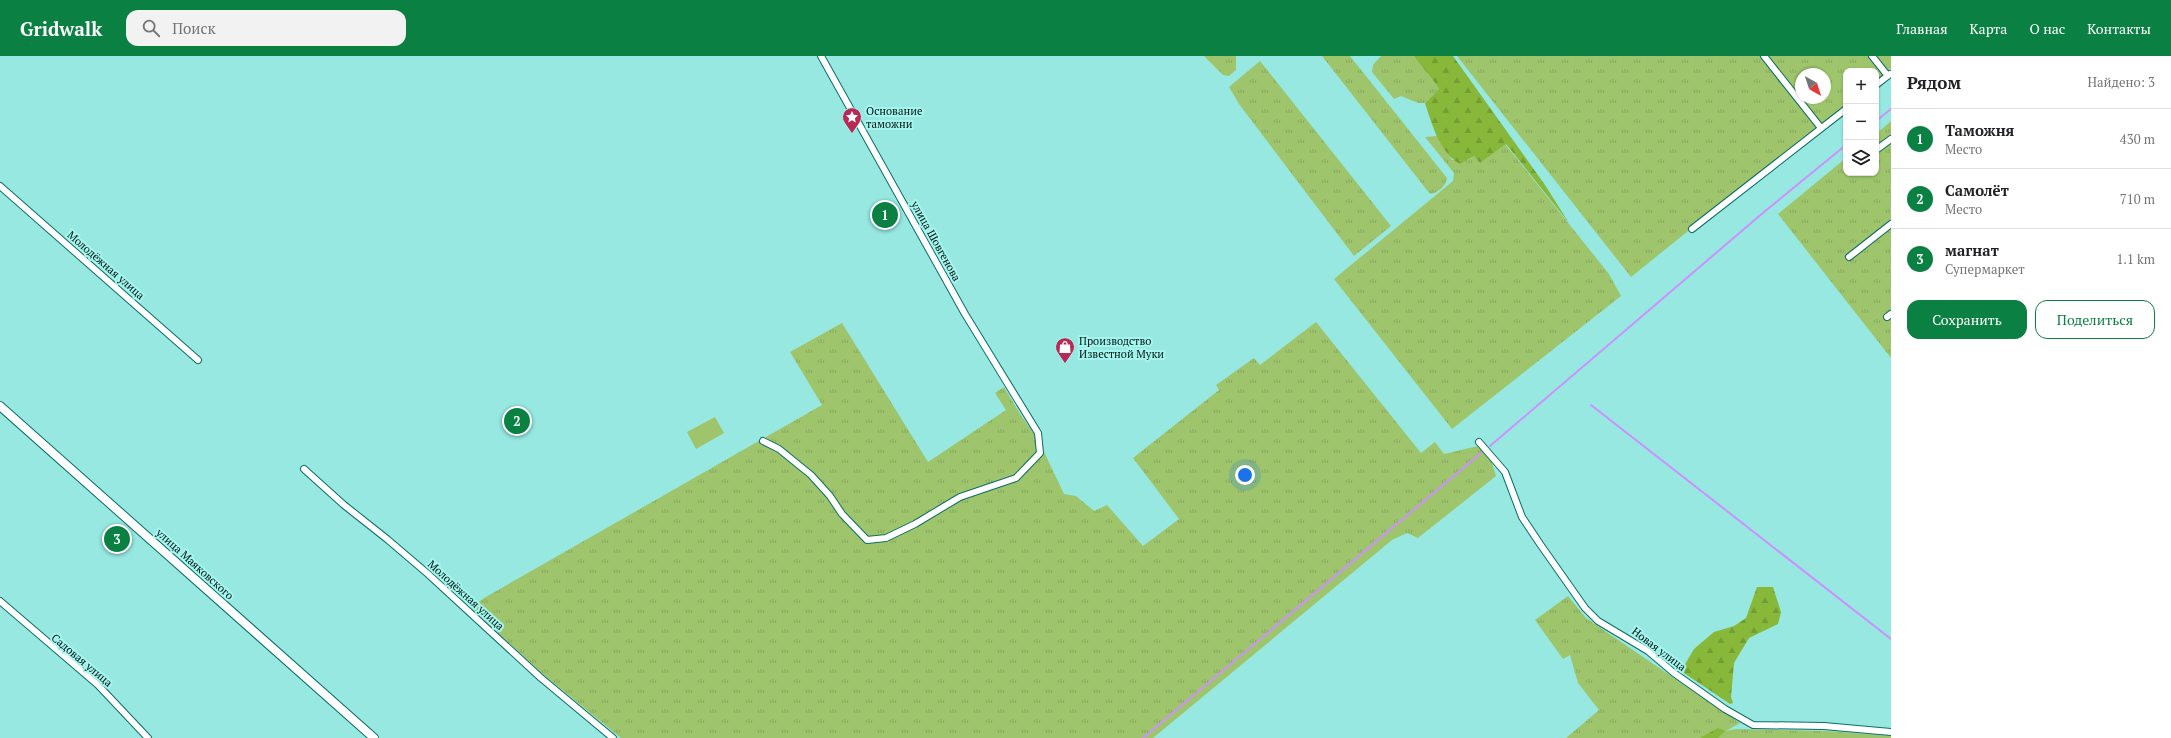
<!DOCTYPE html>
<html lang="ru">
<meta charset="utf-8">
<style>
:root{--surface:#fff;--page:#f2f2f2;--text:#202124;--muted:#757577;--line:#e0e0e0;--accent:#0b8043}
body{margin:0;font-family:"PT Serif",serif;background:var(--page);color:var(--text)}
.controls{position:absolute;right:12px;top:12px;display:grid;overflow:hidden;border-radius:8px;box-shadow:0 1px 3px #0004}
.controls button{width:36px;height:36px;display:grid;place-items:center;padding:0;border:0;border-bottom:1px solid var(--line);background:var(--surface);color:var(--text);font:20px sans-serif}
.compass{position:absolute;left:1795px;top:12px;width:36px;height:36px;border-radius:50%;background:var(--surface);box-shadow:0 1px 3px #0004;rotate:141deg}
.you{position:absolute;left:1245px;top:419px;width:14px;height:14px;margin:-10px;border:3px solid #fff;border-radius:50%;background:#1a73e8;box-shadow:0 0 0 6px #1a73e833}
.badge{display:grid;place-items:center;width:26px;height:26px;border-radius:50%;background:var(--accent);color:#fff;font-size:13px;font-weight:700}
.pin{position:absolute;translate:-50% -50%;border:2px solid #fff;box-shadow:0 1px 4px #0006}
.list{margin:0;padding:0;list-style:none}
h2{display:flex;justify-content:space-between;align-items:center;height:52px;margin:0;padding:0 16px;font-size:17px}
h2 small{font-size:13px;font-weight:400;color:var(--muted)}
.list li{display:grid;grid-template-columns:26px 1fr auto;gap:12px;align-items:center;box-sizing:border-box;height:60px;padding:0 16px;border-top:1px solid var(--line)}
.list b{display:block;font-size:15px;white-space:nowrap}
.list p{margin:0;font-size:13px;white-space:nowrap;color:var(--muted)}
.list em{font-size:13px;font-style:normal;color:var(--muted)}
.actions{display:flex;gap:8px;padding:12px 16px}
.actions a{flex:1;padding:9px 0;border:1px solid var(--accent);border-radius:12px;text-align:center;font-size:14px;color:var(--accent)}
.actions .main{background:var(--accent);color:#fff}
.icon{flex:none;width:22px;height:22px;fill:none;stroke:currentColor;stroke-width:2;stroke-linecap:round;stroke-linejoin:round}
.map{position:relative;flex:none;width:1891px;height:682px;overflow:hidden}
header{display:flex;align-items:center;gap:24px;box-sizing:border-box;height:56px;padding:0 20px;background:var(--accent);color:#fff}
header strong{font-size:19px}
nav{display:flex;gap:22px;margin-inline-start:auto;font-size:14px}
.search{width:280px;height:36px;background:var(--page);display:flex;align-items:center;gap:10px;box-sizing:border-box;padding:0 14px;border-radius:12px;color:var(--muted);font-size:15px}
main{display:flex}
aside{flex:1;background:var(--surface)}
.map>svg:first-child{display:block}
.grass{fill:url(#grass-tufts);fill-rule:evenodd}
.forest{fill:url(#forest-firs)}
.park{fill:#9ec56c}
.lines{fill:none;stroke-linecap:round;stroke-linejoin:round}
.stream{stroke:#cd91fe;stroke-width:2}
.minor-casing{stroke:#0d6d67;stroke-width:8}
.tertiary-casing{stroke:#0d6d67;stroke-width:10}
.minor{stroke:#fff;stroke-width:6}
.tertiary{stroke:#fff;stroke-width:8}
.labels{text-anchor:middle;stroke-width:4;stroke-linejoin:round;paint-order:stroke}
.poi-label{font-size:11px;fill:#001210;stroke:#a4f6ee;text-anchor:start}
.street-label{font-size:11px;fill:#001210;stroke:#a4f6ee}
</style>
<header>
<strong>Gridwalk</strong>
<div class="search"><svg class="icon" aria-label="search" viewBox="0 0 24 24"><circle cx="10" cy="10" r="6"/><path d="M15 15l6 6"/></svg>Поиск</div>
<nav><a>Главная</a><a>Карта</a><a>О нас</a><a>Контакты</a></nav>
</header>
<main>
<div class="map">
<svg width="1891" height="682" viewBox="0 0 1891 682">
<defs>
<pattern id="grass-tufts" width="24" height="20" patternUnits="userSpaceOnUse"><rect width="24" height="20" fill="#9ec56c"/><path d="M3 7l-1-3M5 7V3M7 7l1-3M15 17l-1-3M17 17v-4M19 17l1-3" fill="none" stroke="#86a85d"/></pattern>
<pattern id="forest-firs" width="22" height="20" patternUnits="userSpaceOnUse"><rect width="22" height="20" fill="#87b83a"/><path d="M5 1l3.5 6h-7zM16 11l3.5 6h-7z" fill="#739d32"/></pattern>
</defs>
<rect width="100%" height="100%" fill="#96e8e1"/>
<path class="grass" d="M1204 0H1236V14L1229 20 1223 19Z
M1322 0H1350L1447 122C1446 130 1438 137 1430 138Z
M1381 0H1414C1422 12 1432 21 1439 33L1425 47H1418L1401 40 1394 43 1372 16 1373 9Z
M1457 0H1891V12L1876 24V15H1846V48L1631 221ZM1801 18H1825V42H1801Z
M1260 5 1391 170 1354 200 1239 48 1229 31Z
M1891 65V302L1778 158 1846 102V117H1876V78Z
M1437 80 1452 104H1468L1474 100 1480 107 1505 88 1609 218 1621 240 1452 373 1334 223 1453 125 1454 117 1425 81Z
M1316 266 1421 397 1435 386 1444 398 1478 390 1491 404 1496 420 1418 482 1407 477 1392 484 1153 682H621L545 620 471 552 484 542 822 349 790 296 842 267 928 406 1006 354 995 337 1004 331 1020 358 1038 383 1064 438 1076 440 1094 455 1107 449 1143 490 1179 463 1133 402 1219 334 1216 329 1254 302 1260 309Z
M1568 540 1586 562 1740 667 1726 675 1736 673 1828 675 1891 680V682H1566L1599 654 1578 627 1570 599 1563 603 1535 564Z"/>
<path class="forest" d="M1414 0H1453L1545 129 1569 167 1506 88 1480 107 1474 100 1460 108C1439 96 1432 68 1425 47L1439 33C1432 21 1422 12 1414 0Z
M1757 531H1773L1781 556 1778 568 1749 582 1734 607 1731 641 1733 647 1730 648 1681 615 1694 593 1714 576 1734 570 1746 562Z
M1718 672 1725 675 1718 682H1700Z"/>
<path class="park" d="M715 361 724 377 696 393 687 376Z"/>
<g class="lines">
<path class="stream" d="M1876 65 1891 53
M1591 349 1891 583
M1490 390 1764 156 1846 89
M1143 682 1481 397"/>
<defs>
<path id="minor" d="M1764 0 1821 72
M1872 0 1888 20
M1876 29 1890 18
M1876 94 1891 83
M0 130 198 304
M1692 173 1846 53
M1849 201 1891 168
M1887 261 1891 258
M763 385 779 393 811 419 830 440 842 458 867 484 886 482 915 468 960 441 1016 422 1040 397 1038 377 965 258 821 0
M1479 386 1505 416 1522 461 1540 488 1585 552 1598 565 1648 595 1674 617 1725 653 1753 669 1824 670 1891 676
M304 413 344 449 387 483 428 518 541 622 613 682
M0 545 98 629 148 682"/>
<path id="tertiary" d="M0 350 374 682"/>
</defs>
<use href="#minor" class="minor-casing"/>
<use href="#tertiary" class="tertiary-casing"/>
<use href="#minor" class="minor"/>
<use href="#tertiary" class="tertiary"/>
</g>
<defs>
<symbol id="sight-pin" viewBox="-11 -11 22 30"><path d="M0 17L-7.5 6A9.5 9.5 0 1 1 7.5 6Z" fill="#b92955" stroke="#a4f6ee"/><path d="M0-6L1.8-2.2L6-1.7L2.9 1.2L3.7 5.4L0 3.3L-3.7 5.4L-2.9 1.2L-6-1.7L-1.8-2.2Z" fill="#fff"/></symbol>
<symbol id="shop-pin" viewBox="-11 -11 22 30"><path d="M0 17L-7.5 6A9.5 9.5 0 1 1 7.5 6Z" fill="#b92955" stroke="#a4f6ee"/><path d="M-5-2.5h2.3a2.7 3.5 0 0 1 5.4 0H5L5.5 6h-11ZM-1.5-2.5h3a1.5 2.3 0 0 0-3 0Z" fill="#fff"/></symbol>
</defs>
<g fill-rule="evenodd">
<use href="#sight-pin" x="841" y="50" width="22" height="30"/>
<use href="#shop-pin" x="1054" y="280" width="22" height="30"/>
</g>
<g class="labels">
<g class="poi-label">
<text x="866" y="59">Основание<tspan x="866" dy="13">таможни</tspan></text>
<text x="1079" y="289">Производство<tspan x="1079" dy="13">Известной Муки</tspan></text>
</g>
<g class="street-label">
<text transform="translate(936 185) rotate(61)" y="4">улица Шовгенова</text>
<text transform="translate(106 209) rotate(41)" y="4">Молодёжная улица</text>
<text transform="translate(195 508) rotate(42)" y="4">улица Маяковского</text>
<text transform="translate(466 539) rotate(42)" y="4">Молодёжная улица</text>
<text transform="translate(1659 593) rotate(37)" y="4">Новая улица</text>
<text transform="translate(82 604) rotate(40)" y="4">Садовая улица</text>
</g>
</g>
</svg>
<div class="controls">
<button>+</button>
<button>−</button>
<button><svg class="icon" aria-label="layers" viewBox="0 0 24 24"><path d="M12 4l9 5-9 5-9-5zM3 14l9 5 9-5"/></svg></button>
</div>
<svg class="compass" viewBox="-18 -18 36 36"><path d="M0-13l5 13h-10z" fill="#e53935"/><path d="M0 13l5-13h-10z" fill="#757577"/></svg>
<div class="you"></div>
<div class="pin badge" style="left:885px;top:159px">1</div>
<div class="pin badge" style="left:517px;top:365px">2</div>
<div class="pin badge" style="left:117px;top:483px">3</div>
</div>
<aside>
<h2>Рядом<small>Найдено: 3</small></h2>
<ul class="list">
<li><span class="badge">1</span><div><b>Таможня</b><p>Место</p></div><em>430 m</em></li>
<li><span class="badge">2</span><div><b>Самолёт</b><p>Место</p></div><em>710 m</em></li>
<li><span class="badge">3</span><div><b>магнат</b><p>Супермаркет</p></div><em>1.1 km</em></li>
</ul>
<div class="actions"><a class="main">Сохранить</a><a>Поделиться</a></div>
</aside>
</main>
